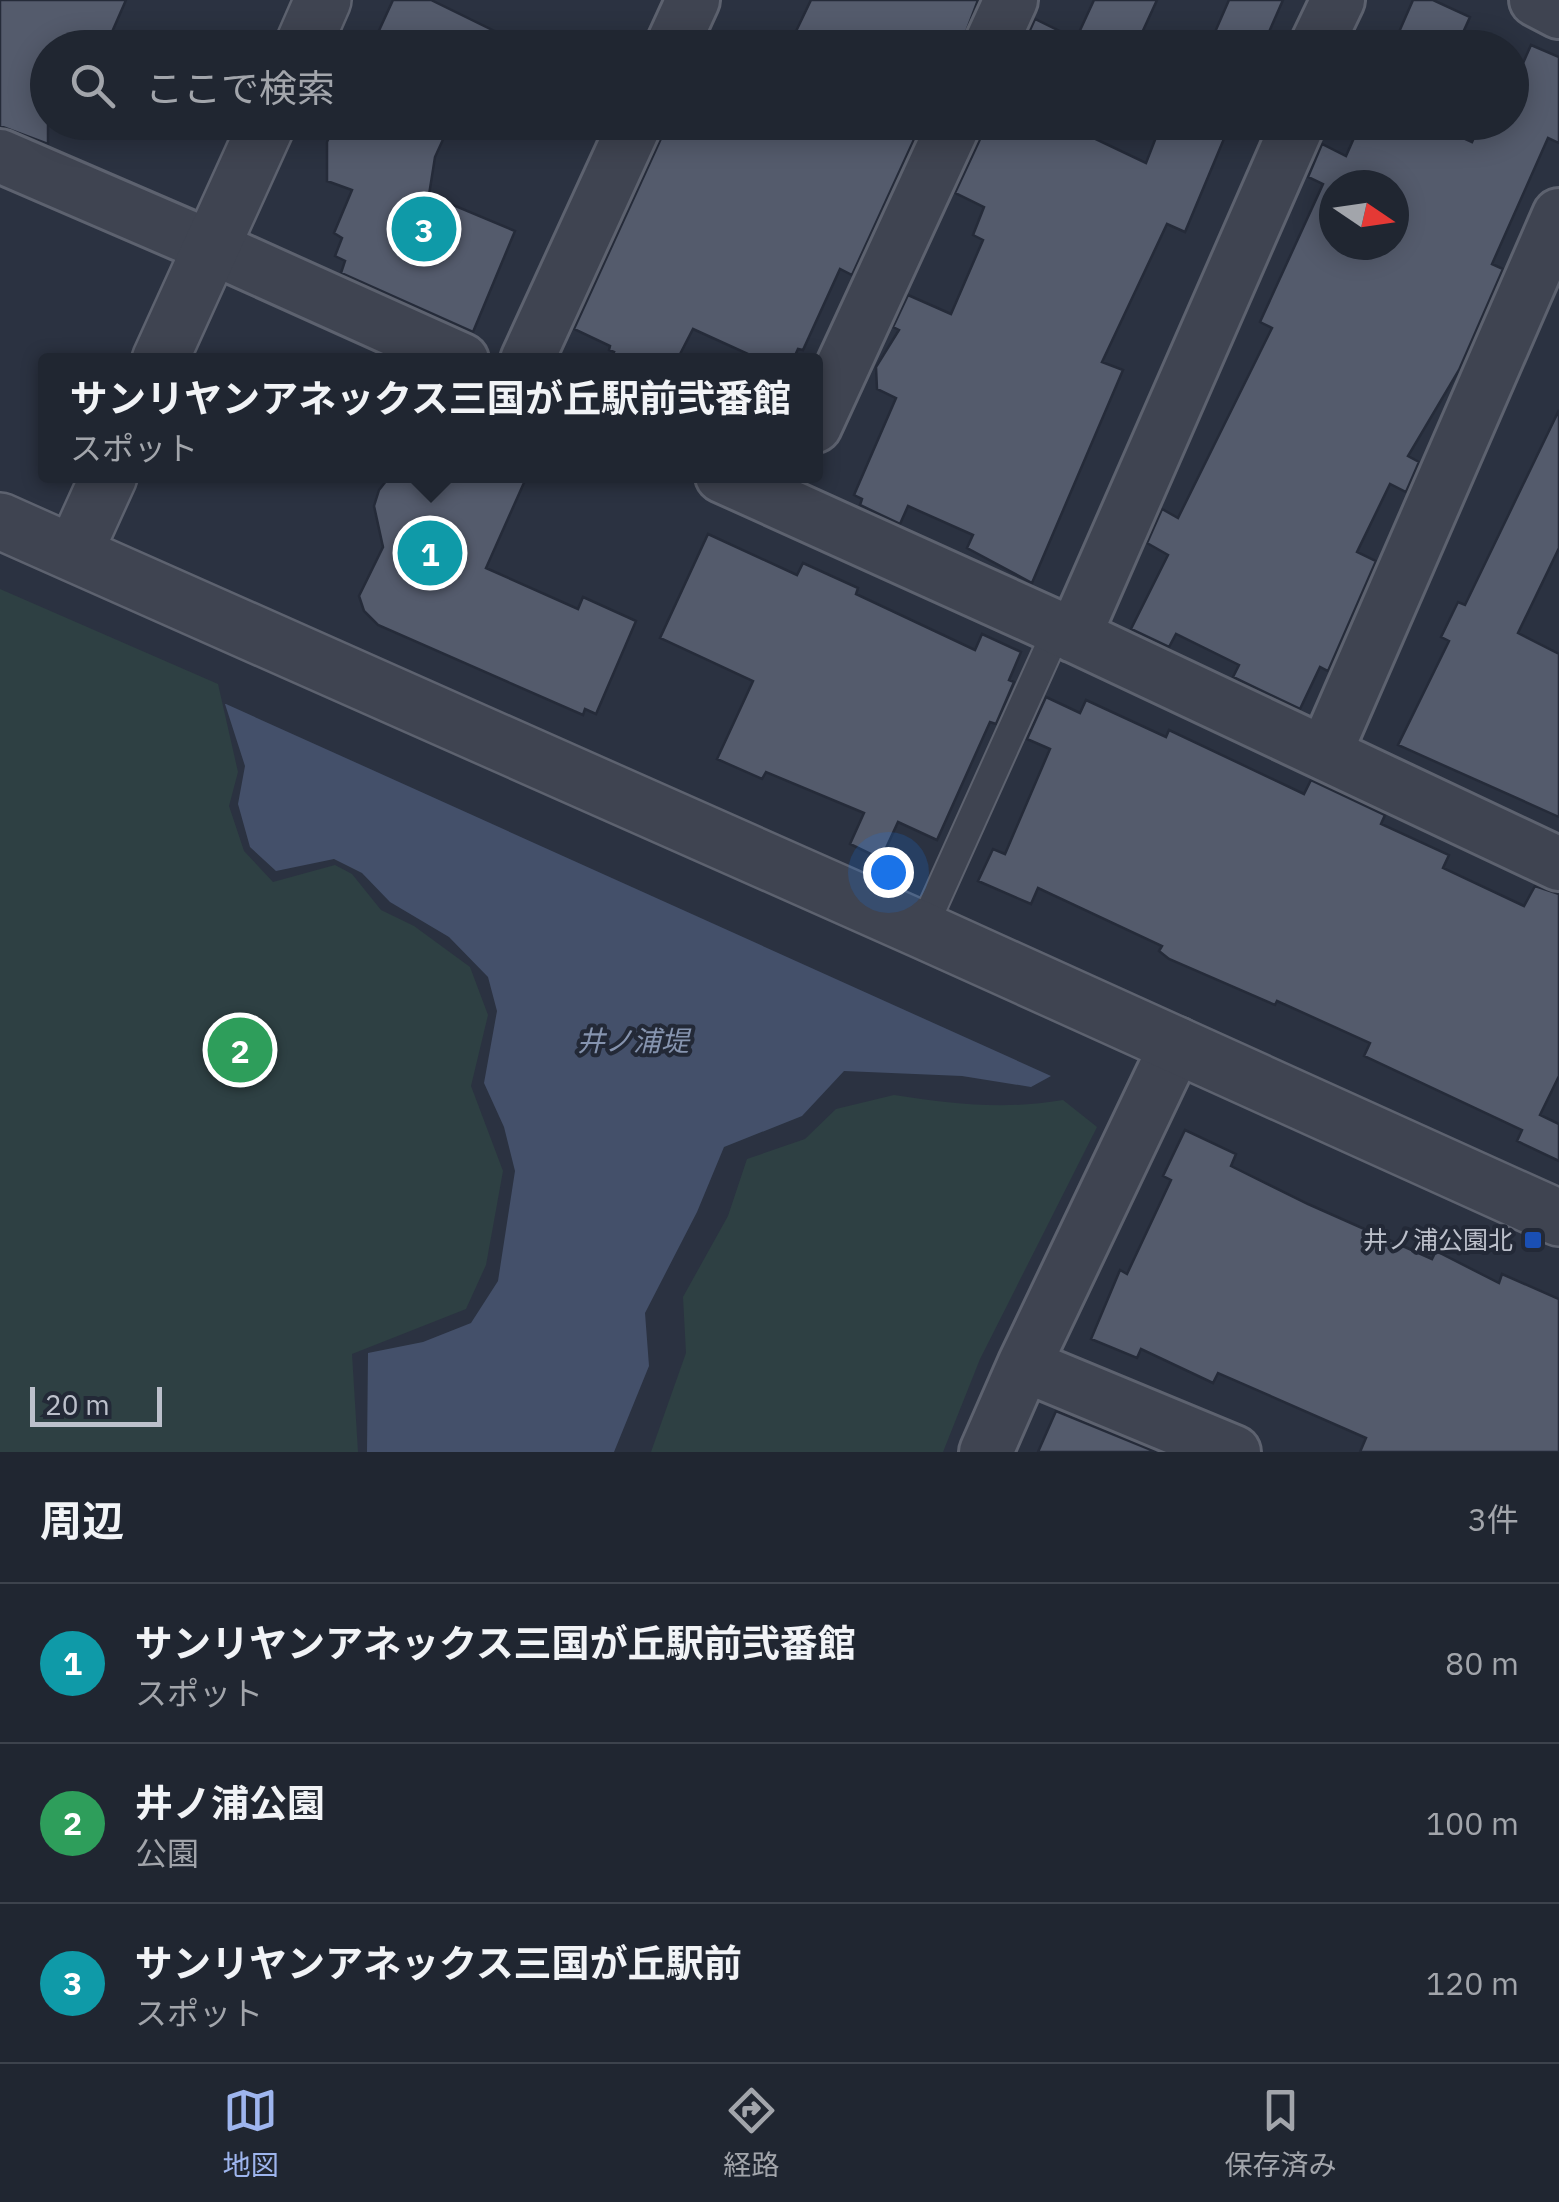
<!DOCTYPE html>
<html lang="ja">
<meta charset="utf-8">
<style>
:root{--surface:#202631;--page:#2d323d;--text:#f1f3f6;--muted:#a2a5ab;--line:#3d434d;--accent:#9eb5ee}
body{margin:0;font-family:"IBM Plex Sans","Noto Sans JP",sans-serif;background:var(--page);color:var(--text)}
.compass{position:absolute;left:1319px;top:170px;width:90px;height:90px;border-radius:50%;background:var(--surface);box-shadow:0 5px 25px #0003;rotate:103deg}
.scale{position:absolute;left:30px;bottom:25px;width:132px;box-sizing:border-box;padding-left:10px;border:5px solid #bcc0cb;border-top:0;font-size:28px;line-height:35px;white-space:nowrap;color:#bcc0cb;-webkit-text-stroke:8px #232937;paint-order:stroke}
.you{position:absolute;left:888px;top:872px;width:35px;height:35px;margin:-25px;border:8px solid #fff;border-radius:50%;background:#1a73e8;box-shadow:0 0 0 15px #1a73e833}
.badge{display:grid;place-items:center;width:65px;height:65px;border-radius:50%;background:var(--accent);color:#fff;font-size:32px;font-weight:700}
.pin{position:absolute;translate:-50% -50%;border:5px solid #fff;box-shadow:0 2px 10px #0006}
.popup{position:absolute;left:38px;top:353px;width:785px;height:130px;box-sizing:border-box;display:grid;place-content:center;border-radius:10px;background:var(--surface);filter:drop-shadow(0 2px 8px #0005);font-size:32px;white-space:nowrap;color:var(--muted)}
.popup b{font-size:38px;color:var(--text)}
.popup::after{content:'';position:absolute;left:50%;top:100%;margin-left:-20px;border:20px solid transparent;border-top-color:var(--surface)}
.list{margin:0;padding:0;list-style:none}
h2{display:flex;justify-content:space-between;align-items:center;height:130px;margin:0;padding:0 40px;font-size:42px}
h2 small{font-size:32px;font-weight:400;color:var(--muted)}
.list li{display:grid;grid-template-columns:65px 1fr auto;gap:30px;align-items:center;box-sizing:border-box;height:160px;padding:0 40px;border-top:2px solid var(--line)}
.list b{display:block;font-size:38px;white-space:nowrap}
.list p{margin:0;font-size:32px;white-space:nowrap;color:var(--muted)}
.list em{font-size:32px;font-style:normal;color:var(--muted)}
.icon{flex:none;width:55px;height:55px;fill:none;stroke:currentColor;stroke-width:2;stroke-linecap:round;stroke-linejoin:round}
.map{position:relative;flex:none;width:1559px;height:1452px;overflow:hidden}
.search{position:absolute;background:var(--surface);box-shadow:0 5px 25px #0003;left:30px;right:30px;top:30px;height:110px;display:flex;align-items:center;gap:25px;box-sizing:border-box;padding:0 35px;border-radius:55px;color:var(--muted);font-size:38px}
.sheet{height:610px;background:var(--surface)}
nav{display:flex;justify-content:space-around;align-items:center;box-sizing:border-box;height:140px;border-top:2px solid var(--line);background:var(--surface);font-size:28px;color:var(--muted)}
nav a{display:grid;justify-items:center;gap:5px}
nav .on{color:var(--accent)}
.map>svg:first-child{display:block}
.green{fill:#2e4043}
.water{fill:#44506a}
.building{fill:#545b6c;stroke:#252b39;stroke-width:2.5;fill-rule:evenodd}
.lines{fill:none;stroke-linecap:round;stroke-linejoin:round}
.service-casing{stroke:#5d626f;stroke-width:32}
.minor-casing{stroke:#5d626f;stroke-width:58}
.tertiary-casing{stroke:#5d626f;stroke-width:60}
.service{stroke:#3f4451;stroke-width:28}
.minor{stroke:#3f4451;stroke-width:52}
.tertiary{stroke:#3f4451;stroke-width:55}
.transit-dot{fill:#1a4fb4;stroke:#232937;stroke-width:4}
.labels{text-anchor:middle;stroke-width:8;stroke-linejoin:round;paint-order:stroke}
.poi-label{font-size:25px;fill:#bcc0cb;stroke:#232937;text-anchor:end}
.water-label{font-size:28px;font-style:italic;fill:#8694af;stroke:#232937}
</style>
<div class="map">
<svg width="1559" height="1452" viewBox="0 0 1559 1452">
<rect width="100%" height="100%" fill="#2b3241"/>
<path class="green" d="M0 589 218 684 238 772 229 806 244 851 273 882 335 865 352 874 381 910 414 926 470 967 488 1015 471 1086 503 1171 486 1265 466 1309 352 1354 358 1452H0Z
M894 1095C952 1104 1005 1110 1063 1100L1097 1127 980 1359 943 1452H651L686 1353 683 1297 728 1216 747 1159 805 1139 836 1109Z"/>
<path class="water" d="M225 704H226L1051 1076 1031 1087 962 1076 844 1071 802 1116 724 1147 697 1212 645 1313 649 1366 614 1452H367L368 1353 423 1342 471 1323 498 1281 515 1171 504 1127 484 1083 497 1011 488 977 449 937 390 902 362 873 334 859 276 871 250 847 238 804 245 766Z"/>
<path class="building" d="M0 0H126L105 48H48V144L0 126Z
M393 0H431L529 48H371Z
M811 0H978L960 48H788Z
M1094 0H1157L1135 48H1022L1035 19 1076 39Z
M1229 0H1283L1262 48H1208Z
M1413 0H1433L1470 17 1456 48H1392Z
M1531 45 1559 57V143L1548 138 1492 264 1503 269 1459 370 1408 456 1419 462 1406 492 1390 484 1357 552 1376 561 1328 671 1320 667 1300 709 1233 677 1239 665 1176 634 1169 647 1131 629 1168 555 1147 543 1162 509 1178 518 1272 328 1260 322 1323 184 1308 177 1322 144 1346 156 1361 122H1428L1472 142 1481 122H1512V88ZM1334 185H1394V245H1334Z
M336 122H451L435 157 429 195 515 231 473 332 341 273 345 261 335 256 342 238 334 233 352 190 327 181V142Z
M666 122H922L852 275 840 269 803 350 798 349 793 360H761L693 329 677 360H610L614 352 609 350 610 346 574 329 663 134Z
M984 122H1060L1146 163 1162 122H1231L1185 232 1167 224 1102 362 1123 370 1032 583 967 548 973 535 908 506 900 524 860 505 862 499 854 495 896 398 877 389 876 367 899 330 893 327 908 295 951 314 983 240 973 235 984 207 955 193 982 135Z
M1559 410V548L1518 633 1559 654V817L1398 745 1449 641 1441 637 1458 602 1465 605Z
M390 476H527L486 568 578 609 583 597 636 621 596 714 585 709 583 715 378 625 364 611 359 596 383 547 374 506 379 490Z
M708 534 797 575 803 563 858 588 856 594 975 650 982 634 1021 652 1009 680 1014 682 996 724 990 722 937 840 898 822 881 859 850 844 864 813 766 772 762 779 717 759 753 681 660 638Z
M1046 697 1080 713 1086 700 1166 737 1169 730 1304 794 1311 780 1385 815 1381 824 1449 855 1443 868 1524 906 1535 886 1559 894V1076L1540 1115 1559 1124V1161L1517 1141 1522 1130 1364 1056 1370 1043 1277 1001 1275 1005 1169 959 1159 951 1162 946 1038 888 1031 904 978 881 993 849 1005 854 1050 749 1027 739Z
M1185 1130 1236 1154 1231 1166 1308 1204 1432 1259 1436 1251 1499 1283 1502 1274 1559 1299V1452H1360L1366 1438 1218 1373 1213 1383 1141 1349 1137 1358 1091 1339 1120 1270 1127 1274 1171 1180 1163 1176Z
M1056 1411 1156 1452H1038Z"/>
<g class="lines">
<defs>
<path id="service" d="M922 930 1058 628"/>
<path id="minor" d="M1536 0 1559 12
M671 48 693 0
M989 48 1011 0
M1315 48 1338 0
M0 156 211 247 462 360
M527 360 636 122
M815 426 955 122
M722 476 1058 628 1559 864
M1074 636 1299 122
M1325 753 1559 215
M1024 1365 1234 1452
M986 1452 1024 1365 1177 1044"/>
<path id="tertiary" d="M302 48 323 0
M160 360 268 122
M0 521 922 930 1559 1218
M74 553 109 476"/>
</defs>
<use href="#service" class="service-casing"/>
<use href="#minor" class="minor-casing"/>
<use href="#tertiary" class="tertiary-casing"/>
<use href="#service" class="service"/>
<use href="#minor" class="minor"/>
<use href="#tertiary" class="tertiary"/>
</g>
<rect class="transit-dot" x="1523" y="1230" width="20" height="20" rx="5"/>
<g class="labels">
<g class="poi-label">
<text x="1513" y="1249">井ノ浦公園北</text>
</g>
<g class="water-label">
<text x="633" y="1051">井ノ浦堤</text>
</g>
</g>
</svg>
<svg class="compass" viewBox="-18 -18 36 36"><path d="M0-13l5 13h-10z" fill="#e53935"/><path d="M0 13l5-13h-10z" fill="#a2a5ab"/></svg>
<div class="scale">20 m</div>
<div class="you"></div>
<div class="pin badge" style="left:430px;top:553px;background:#0f9aa8">1</div>
<div class="popup"><b>サンリヤンアネックス三国が丘駅前弐番館</b>スポット</div>
<div class="pin badge" style="left:240px;top:1050px;background:#2e9e5b">2</div>
<div class="pin badge" style="left:424px;top:229px;background:#0f9aa8">3</div>
<div class="search"><svg class="icon" aria-label="search" viewBox="0 0 24 24"><circle cx="10" cy="10" r="6"/><path d="M15 15l6 6"/></svg>ここで検索</div>
</div>
<section class="sheet">
<h2>周辺<small>3件</small></h2>
<ul class="list">
<li><span class="badge" style="background:#0f9aa8">1</span><div><b>サンリヤンアネックス三国が丘駅前弐番館</b><p>スポット</p></div><em>80 m</em></li>
<li><span class="badge" style="background:#2e9e5b">2</span><div><b>井ノ浦公園</b><p>公園</p></div><em>100 m</em></li>
<li><span class="badge" style="background:#0f9aa8">3</span><div><b>サンリヤンアネックス三国が丘駅前</b><p>スポット</p></div><em>120 m</em></li>
</ul>
</section>
<nav>
<a class="on"><svg class="icon" aria-label="map" viewBox="0 0 24 24"><path d="M3 6l6-2 6 2 6-2v14l-6 2-6-2-6 2zM9 4v14M15 6v14"/></svg>地図</a>
<a><svg class="icon" aria-label="directions" viewBox="0 0 24 24"><path d="M12 3l9 9-9 9-9-9zM9 14v-3h6M13 9l2 2-2 2"/></svg>経路</a>
<a><svg class="icon" aria-label="saved" viewBox="0 0 24 24"><path d="M7 4h10v16l-5-4-5 4z"/></svg>保存済み</a>
</nav>
